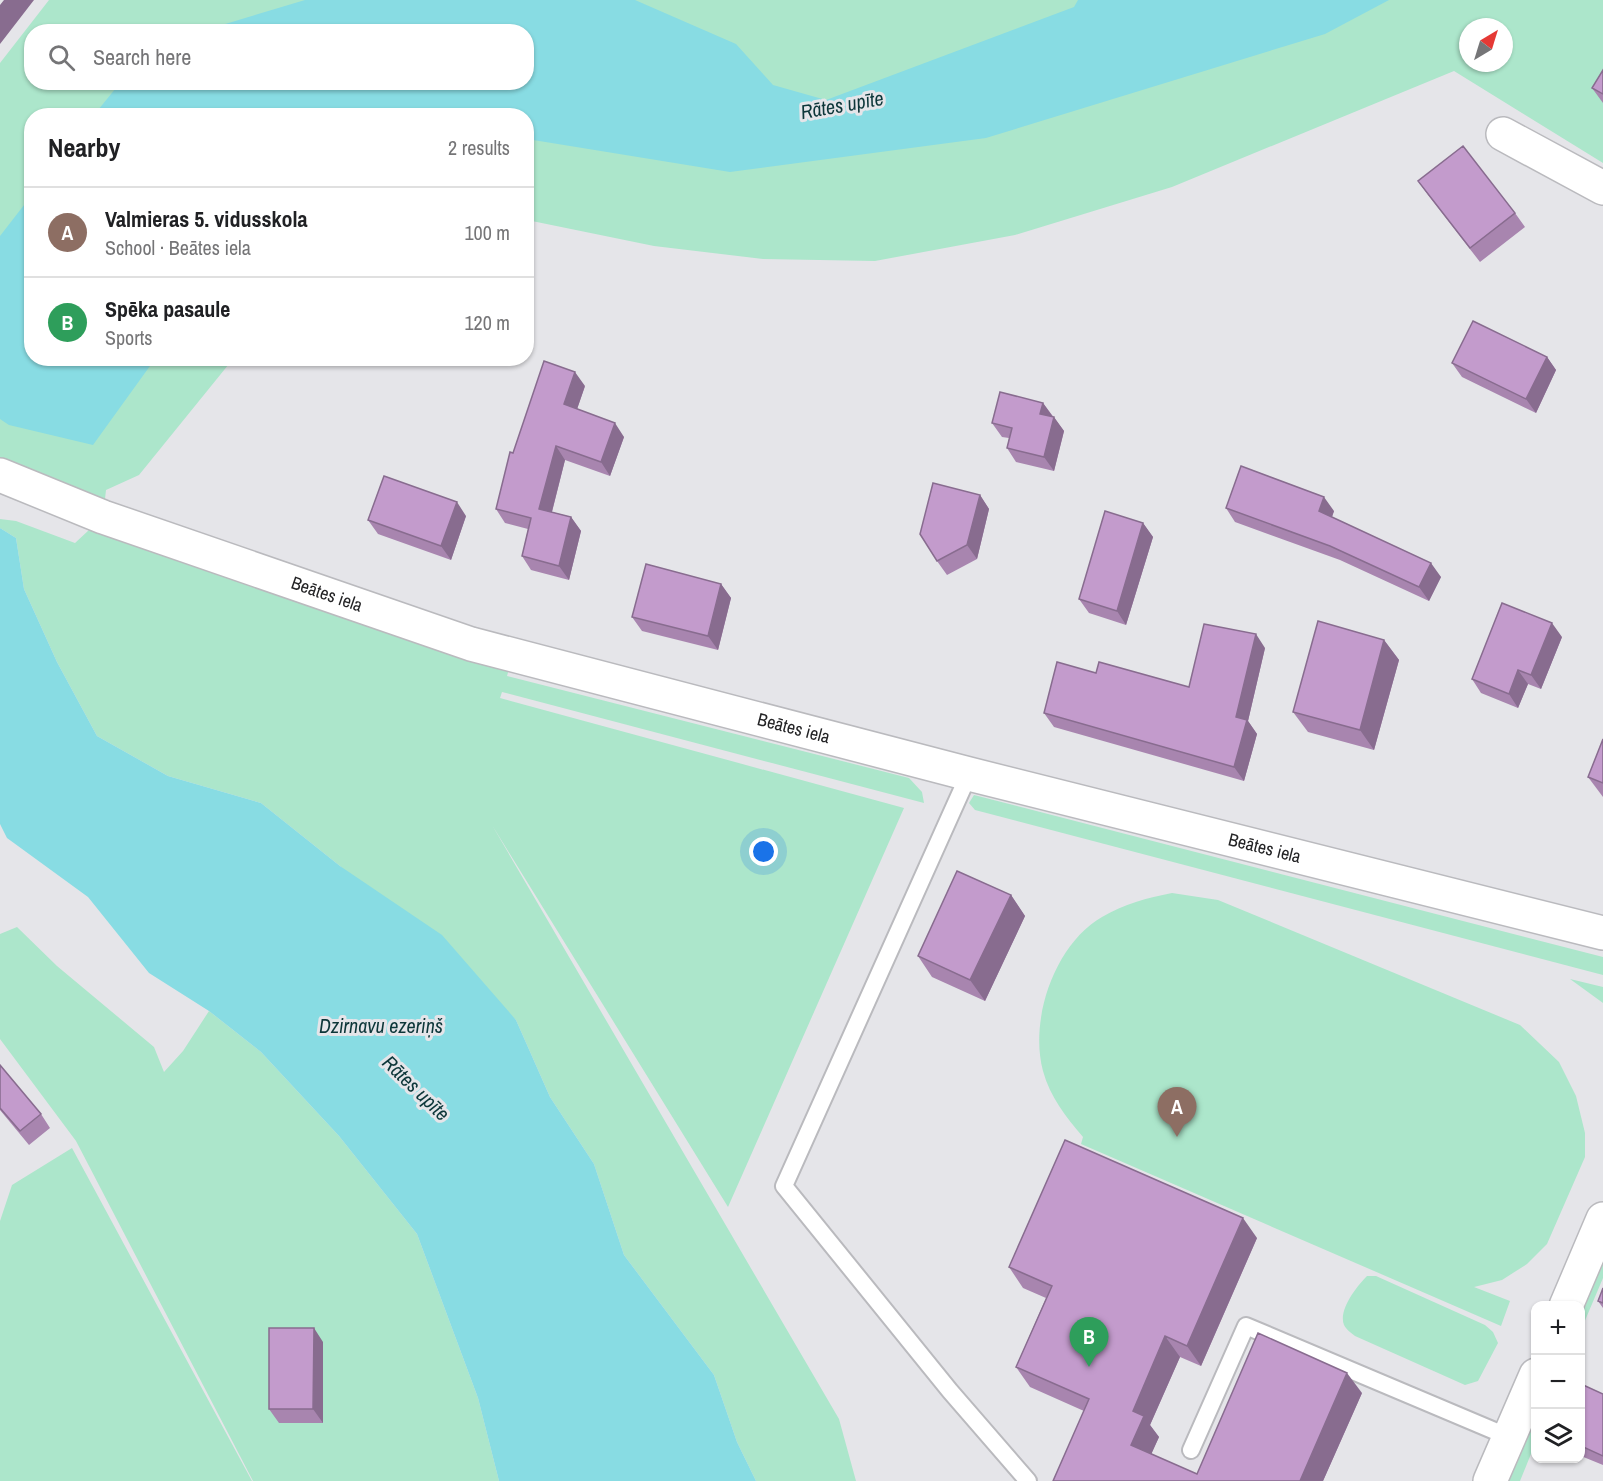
<!DOCTYPE html>
<meta charset="utf-8">
<style>
:root{--surface:#fff;--page:#f2f2f2;--text:#202124;--muted:#757577;--line:#e0e0e0;--accent:#596c18}
body{margin:0;font-family:"Archivo Narrow",sans-serif;background:var(--page);color:var(--text)}
.controls{position:absolute;right:18px;bottom:18px;display:grid;overflow:hidden;border-radius:12px;box-shadow:0 2px 4px #0004}
.controls button{width:54px;height:54px;display:grid;place-items:center;padding:0;border:0;border-bottom:2px solid var(--line);background:var(--surface);color:var(--text);font:30px sans-serif}
.compass{position:absolute;left:1459px;top:18px;width:54px;height:54px;border-radius:50%;background:var(--surface);box-shadow:0 2px 4px #0004;rotate:38deg}
.you{position:absolute;left:764px;top:852px;width:21px;height:21px;margin:-15px;border:4px solid #fff;border-radius:50%;background:#1a73e8;box-shadow:0 0 0 9px #1a73e833}
.badge{display:grid;place-items:center;width:39px;height:39px;border-radius:50%;background:var(--accent);color:#fff;font-size:20px;font-weight:700}
.pin{position:absolute;translate:-50% -50px;filter:drop-shadow(0 2px 3px #0008)}
.pin::after{content:'';position:absolute;top:32px;width:21px;height:18px;background:inherit;clip-path:polygon(0 0,100% 0,50% 100%)}
.list{margin:0;padding:0;list-style:none}
h2{display:flex;justify-content:space-between;align-items:center;height:78px;margin:0;padding:0 24px;font-size:26px}
h2 small{font-size:20px;font-weight:400;color:var(--muted)}
.list li{display:grid;grid-template-columns:39px 1fr auto;gap:18px;align-items:center;box-sizing:border-box;height:90px;padding:0 24px;border-top:2px solid var(--line)}
.list b{display:block;font-size:22px;white-space:nowrap}
.list p{margin:0;font-size:20px;white-space:nowrap;color:var(--muted)}
.list em{font-size:20px;font-style:normal;color:var(--muted)}
.icon{flex:none;width:33px;height:33px;fill:none;stroke:currentColor;stroke-width:2;stroke-linecap:round;stroke-linejoin:round}
.map{position:relative;flex:none;width:1603px;height:1481px;overflow:hidden}
.search{position:absolute;background:var(--surface);box-shadow:0 2px 4px #0004;left:24px;top:24px;width:510px;height:66px;display:flex;align-items:center;gap:15px;box-sizing:border-box;padding:0 21px;border-radius:24px;color:var(--muted);font-size:22px}
.panel{position:absolute;background:var(--surface);box-shadow:0 2px 4px #0004;left:24px;top:108px;width:510px;height:258px;border-radius:24px}
.map>svg:first-child{display:block}
.green{fill:#ace6cb;fill-rule:evenodd}
.water{fill:#88dce3}
.lines{fill:none;stroke-linecap:round;stroke-linejoin:round}
.service-casing{stroke:#bababe;stroke-width:20}
.minor-casing{stroke:#bababe;stroke-width:36}
.tertiary-casing{stroke:#bababe;stroke-width:36}
.service{stroke:#fff;stroke-width:16}
.minor{stroke:#fff;stroke-width:33}
.tertiary{stroke:#fff;stroke-width:33}
.wall{fill:#a885af}
.shaded-wall{fill:#886c8f}
.building{fill:#c39bcc;stroke:#886c8f;stroke-width:1.5}
.labels{text-anchor:middle;stroke-width:6;stroke-linejoin:round;paint-order:stroke}
.street-label{font-size:18px;fill:#242426;stroke:#e5e5e9}
.water-label{font-size:20px;font-style:italic;fill:#0c3639;stroke:#e5e5e9}
</style>
<div class="map">
<svg width="1603" height="1481" viewBox="0 0 1603 1481">
<rect width="100%" height="100%" fill="#e5e5e9"/>
<path class="green" d="M49 0H1603V163L1454 71 1172 187 1015 235 875 261 763 259 654 246 527 220 526 116H32V358L233 359 139 475 106 490 103 517 513 655 507 676 909 778 922 792 924 803 502 692 500 698 904 808 728 1207 492 825 839 1419 856 1481H756L737 1442 714 1375 624 1255 594 1164 550 1097 516 1020 340 866 261 803 168 776 97 736 57 662 24 589 16 538 0 528V519L16 521 75 543 103 517 0 475V63ZM1468 27H1504V63H1468ZM32 32H526V82H32Z
M974 795 1603 957V975L975 810 969 803Z
M1172 893 1218 900 1520 1025 1559 1062 1576 1096 1585 1133V1157L1547 1244 1527 1264 1502 1280 1474 1287 1510 1301 1501 1326 1081 1144 1083 1137C1066 1117 1050 1097 1043 1071 1029 1019 1055 944 1102 917 1124 904 1147 898 1172 893Z
M17 927 57 966 154 1047 164 1072 183 1051 209 1011 261 1052 339 1136 417 1234 478 1398 499 1481H253L76 1141 0 1039V934Z
M1570 979 1603 987V1003Z
M72 1148 252 1481H0V1221L12 1185Z
M1603 1241V1278L1581 1330 1580 1306Z
M1367 1276H1376L1485 1325 1493 1332 1498 1343 1478 1381 1465 1385 1355 1336C1351 1333 1346 1329 1344 1325 1338 1310 1357 1286 1367 1276Z
M1535 1409V1444L1520 1481H1503Z"/>
<path class="water" d="M305 0H635L736 44 773 85 826 100 1074 7 1078 0H1389L1325 34 986 138 730 172 527 139 526 116 449 115 433 111 412 116 94 115 120 83 526 82V32L202 31Z
M31 196 32 358 155 359 93 445 9 425 0 419V236Z
M0 528 16 538 24 589 57 662 97 736 168 776 261 803 340 866 442 935 516 1020 550 1097 594 1164 624 1255 714 1375 737 1442 756 1481H499L478 1398 417 1234 339 1136 261 1052 209 1011 149 973 88 897 7 838 0 824Z"/>
<g class="lines">
<defs>
<path id="service" d="M969 774 784 1186 950 1391 1028 1481
M1191 1450 1246 1326 1509 1437"/>
<path id="minor" d="M1503 134 1603 188"/>
<g id="tertiary">
<path id="s1" d="M0 475 103 517 471 644 969 774 1603 933"/>
<path d="M1566 1306 1603 1219"/>
<path d="M1490 1481 1536 1375"/>
</g>
</defs>
<use href="#service" class="service-casing"/>
<use href="#minor" class="minor-casing"/>
<use href="#tertiary" class="tertiary-casing"/>
<use href="#service" class="service"/>
<use href="#minor" class="minor"/>
<use href="#tertiary" class="tertiary"/>
</g>
<path class="wall" d="M1603 70V103L1592 88Z
M1418 181 1515 213 1525 227 1480 262 1428 195Z
M1547 357 1556 370 1536 413 1462 377 1452 363Z
M585 386 577 409 624 437 610 476 565 460 552 512 571 517 581 531 569 580 531 570 522 556 528 529 505 523 496 509Z
M1043 403 1064 431 1054 471 1016 462 1007 448 1009 438 1002 437 992 423Z
M980 495 989 509 977 559 947 575 937 561Z
M1226 508 1334 511 1332 517 1441 577 1429 601 1340 560 1235 522Z
M466 516 451 560 378 534 368 520Z
M1143 523 1153 537 1126 625 1089 613 1079 599Z
M721 584 731 598 718 650 642 631 632 617Z
M1562 637 1541 689 1528 684 1518 708 1481 693 1472 679Z
M1384 640 1399 660 1374 750 1308 732 1293 712Z
M1265 648 1248 721 1257 734 1244 781 1054 727 1044 713 1096 673 1189 687Z
M1603 739V797L1588 777Z
M1011 895 1025 916 985 1001 932 977 918 956Z
M0 1065 41 1114 50 1128 29 1145 0 1110Z
M1257 1238 1201 1366 1180 1357 1150 1425 1159 1437 1151 1454 1197 1474 1362 1393 1323 1481H1053L1084 1411 1030 1387 1016 1367 1046 1298 1023 1288 1009 1267Z
M1603 1288V1308L1598 1301Z
M323 1342V1423H279L269 1409Z
M1581 1384 1603 1394V1465L1581 1456Z"/>
<path class="shaded-wall" d="M4 0H34L0 44V5Z
M1547 357 1556 370 1536 413 1526 399Z
M575 372 585 386 574 418 564 404Z
M1043 403 1053 417 1040 414Z
M1054 417 1064 431 1054 471 1044 457Z
M615 423 624 437 610 476 601 462Z
M556 446 565 460 549 523 539 509Z
M980 495 989 509 977 559 967 545Z
M1324 497 1334 511 1329 525 1319 511Z
M457 502 466 516 451 560 441 546Z
M571 517 581 531 569 580 559 566Z
M1143 523 1153 537 1126 625 1117 611Z
M1431 563 1441 577 1429 601 1419 587Z
M721 584 731 598 718 650 708 636Z
M1552 623 1562 637 1541 689 1531 675Z
M1256 634 1265 648 1248 721 1257 734 1244 781 1234 767 1236 717Z
M1384 640 1399 660 1374 750 1360 730Z
M1518 670 1528 684 1518 708 1509 694Z
M1011 895 1025 916 985 1001 970 980Z
M1243 1218 1257 1238 1201 1366 1187 1346Z
M314 1328 323 1342V1423L313 1409Z
M1165 1336 1180 1357 1150 1425 1159 1437 1146 1466 1131 1445 1133 1411Z
M1347 1373 1362 1393 1323 1481H1300Z"/>
<path class="building" d="M1603 70V94L1592 88Z
M1463 146 1515 213 1470 248 1418 181Z
M1473 321 1547 357 1526 399 1452 363Z
M544 361 575 372 564 404 615 423 601 462 556 446 539 509 571 517 559 566 522 556 531 518 496 509 510 452 513 453Z
M1000 392 1043 403 1040 414 1054 417 1044 457 1007 448 1012 428 992 423Z
M1241 466 1324 497 1319 511 1431 563 1419 587 1330 546 1226 508Z
M384 476 457 502 441 546 368 520Z
M933 483 980 495 967 545 937 561 920 534Z
M1105 511 1143 523 1117 611 1079 599Z
M646 564 721 584 708 636 632 617Z
M1502 603 1552 623 1531 675 1518 670 1509 694 1472 679Z
M1318 621 1384 640 1360 730 1293 712Z
M1204 624 1256 634 1236 717 1247 720 1234 767 1044 713 1057 662 1096 673 1099 662 1189 687Z
M1603 739V783L1588 777Z
M957 871 1011 895 970 980 918 956Z
M0 1065 41 1114 20 1131 0 1108Z
M1065 1140 1243 1218 1187 1346 1165 1336 1133 1411 1144 1416 1131 1445 1197 1474 1258 1333 1347 1373 1300 1481H1053L1089 1399 1016 1367 1052 1286 1009 1267Z
M1603 1288V1303L1598 1301Z
M269 1328H314L313 1409H269Z
M1581 1384 1603 1394V1456L1581 1446Z"/>
<g class="labels">
<g class="street-label">
<text dy="6" stroke="none"><textPath href="#s1" startOffset="348">Beātes iela</textPath></text>
<text dy="6" stroke="none"><textPath href="#s1" startOffset="834">Beātes iela</textPath></text>
<text dy="6" stroke="none"><textPath href="#s1" startOffset="1320">Beātes iela</textPath></text>
</g>
<g class="water-label">
<text transform="translate(842 105) rotate(-10)" y="7">Rātes upīte</text>
<text x="381" y="1033">Dzirnavu ezeriņš</text>
<text transform="translate(416 1088) rotate(44)" y="7">Rātes upīte</text>
</g>
</g>
</svg>
<div class="controls">
<button>+</button>
<button>−</button>
<button><svg class="icon" aria-label="layers" viewBox="0 0 24 24"><path d="M12 4l9 5-9 5-9-5zM3 14l9 5 9-5"/></svg></button>
</div>
<svg class="compass" viewBox="-18 -18 36 36"><path d="M0-13l5 13h-10z" fill="#e53935"/><path d="M0 13l5-13h-10z" fill="#757577"/></svg>
<div class="you"></div>
<div class="pin badge" style="left:1177px;top:1137px;background:#8d6e63">A</div>
<div class="pin badge" style="left:1089px;top:1367px;background:#2e9e5b">B</div>
<div class="search"><svg class="icon" aria-label="search" viewBox="0 0 24 24"><circle cx="10" cy="10" r="6"/><path d="M15 15l6 6"/></svg>Search here</div>
<section class="panel">
<h2>Nearby<small>2 results</small></h2>
<ul class="list">
<li><span class="badge" style="background:#8d6e63">A</span><div><b>Valmieras 5. vidusskola</b><p>School · Beātes iela</p></div><em>100 m</em></li>
<li><span class="badge" style="background:#2e9e5b">B</span><div><b>Spēka pasaule</b><p>Sports</p></div><em>120 m</em></li>
</ul>
</section>
</div>
